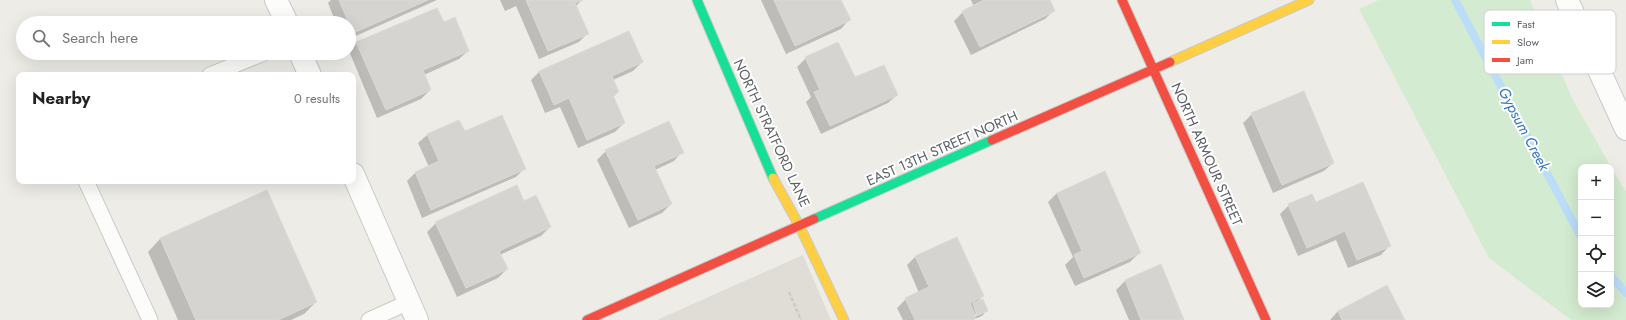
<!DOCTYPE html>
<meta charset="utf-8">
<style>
:root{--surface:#fff;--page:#f2f2f2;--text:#222;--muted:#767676;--line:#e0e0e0}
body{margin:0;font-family:Jost,sans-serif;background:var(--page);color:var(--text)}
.controls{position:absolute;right:12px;bottom:12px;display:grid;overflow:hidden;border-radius:8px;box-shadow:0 4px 16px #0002}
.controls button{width:36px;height:36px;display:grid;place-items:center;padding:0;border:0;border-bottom:1px solid var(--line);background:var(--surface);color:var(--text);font:20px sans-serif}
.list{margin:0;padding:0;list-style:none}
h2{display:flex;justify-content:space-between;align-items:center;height:52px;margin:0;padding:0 16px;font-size:17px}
h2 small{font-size:13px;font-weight:400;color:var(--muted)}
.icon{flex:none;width:22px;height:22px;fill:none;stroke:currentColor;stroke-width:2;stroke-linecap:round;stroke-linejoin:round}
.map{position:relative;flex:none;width:1626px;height:320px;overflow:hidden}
.search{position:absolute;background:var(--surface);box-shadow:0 4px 16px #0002;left:16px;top:16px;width:340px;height:44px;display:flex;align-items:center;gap:10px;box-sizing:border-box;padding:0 14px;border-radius:22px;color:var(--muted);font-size:15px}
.panel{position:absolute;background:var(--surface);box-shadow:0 4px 16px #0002;left:16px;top:72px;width:340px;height:112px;border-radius:8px}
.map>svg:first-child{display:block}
.education{fill:#dfddd6}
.green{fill:#d3ebd0}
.shadow{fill:#0003;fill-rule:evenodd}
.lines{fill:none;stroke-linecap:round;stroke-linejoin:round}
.stream{stroke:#bbddf8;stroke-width:8}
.building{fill:#d5d4d1;stroke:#dcdad6}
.lane-casing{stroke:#c9c9c8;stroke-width:17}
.street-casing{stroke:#c9c9c8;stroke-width:24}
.fast-casing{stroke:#c9cac9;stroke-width:11}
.slow-casing{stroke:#c9cac9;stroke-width:11}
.jam-casing{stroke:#c9cac9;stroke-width:11}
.path{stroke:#c8cdc9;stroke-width:2.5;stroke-dasharray:4 2;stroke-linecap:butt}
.lane{stroke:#fcfcfb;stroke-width:15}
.street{stroke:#fcfcfb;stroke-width:22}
.fast{stroke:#16e098;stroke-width:9}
.slow{stroke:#ffcf43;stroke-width:9}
.jam{stroke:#f24e42;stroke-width:9}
.labels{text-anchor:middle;stroke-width:4;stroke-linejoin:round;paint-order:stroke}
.street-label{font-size:14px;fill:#5c6066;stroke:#fff}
.water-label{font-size:15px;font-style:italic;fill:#3677bd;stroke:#fff}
.key{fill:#fff;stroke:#cecfd1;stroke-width:1}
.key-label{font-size:11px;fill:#5c6066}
</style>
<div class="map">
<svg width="1626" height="320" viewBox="0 0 1626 320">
<rect width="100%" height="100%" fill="#edece7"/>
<path class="education" d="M803 255 831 320H657Z"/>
<path class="green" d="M1379 0H1530L1573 100 1611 167H1581V305H1611V167L1626 192V320H1571L1489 258 1359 9Z"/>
<path class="shadow" d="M331 0H437L349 39V23H336L328 3Z
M500 0H582L576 6 587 34 579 42 539 59 516 6 505 11Z
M761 0H840L849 20 841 29 786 54Z
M971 0H1049L1054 10 1045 19 971 55 954 21 963 12 974 7Z
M443 23 468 51 459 59 424 75 430 90 421 99 377 118 349 51 357 43Z
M806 58 854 79 897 95 888 103 821 134 806 102 811 97 797 67Z
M642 62 633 71 613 80 618 92 612 98 624 123 615 132 578 148 560 107 545 113 531 80 539 72Z
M1252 114 1333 163 1324 171 1273 193 1243 123Z
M459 121 464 133 525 168 516 177 422 218 407 181 415 173 429 167 418 143 427 135Z
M606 151 682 152 674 161 655 170 671 204 662 213 629 228 597 160Z
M266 191 316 302 304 314 291 320H178L148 252 160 239Z
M1057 193 1139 253 1130 262 1075 286 1065 265 1073 257 1048 202Z
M524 202 550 227 541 236 500 255 507 269 498 278 457 297 427 232 436 223Z
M1315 204 1389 246 1381 255 1348 268 1336 240 1298 256 1280 214 1289 205Z
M916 256 983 296 976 303 986 311 982 316 972 320H903L897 308 906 299 919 293 907 265ZM982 312V314L972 317V315Z
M1161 266 1183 320H1129L1116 290 1125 281Z
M1387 286 1404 320H1330L1338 311Z"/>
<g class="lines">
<path class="stream" d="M1455 0 1581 237
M1611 276 1626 293"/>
</g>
<path class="building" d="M339 0H428L353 33Z
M526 0H583L575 3 589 34 548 51Z
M774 0H841L851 20 795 46Z
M984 0H1050L1055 11 980 47 962 11Z
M437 8 444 22 455 17 469 51 423 70 431 90 386 110 356 42Z
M629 31 643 62 612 76 619 92 613 95 625 123 587 140 569 98 554 105 539 71Z
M838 42 855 77 884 65 898 95 830 126 814 92 820 90 805 57Z
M1304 91 1334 163 1282 185 1251 113Z
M502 115 526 169 431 210 415 172 439 161 427 134 459 120 465 131Z
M669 121 684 153 654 166 672 204 638 220 605 150Z
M1105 171 1141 253 1084 278 1074 255 1082 251 1057 193Z
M1363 182 1391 246 1357 260 1345 231 1307 248 1288 204 1312 194 1316 202Z
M517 185 524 201 536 195 551 227 499 251 508 269 466 288 435 222Z
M267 190 317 302 278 320H196L160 238Z
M957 237 984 296 970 303 976 317 970 320H915L905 298 929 287 915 256Z
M1161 264 1184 320H1141L1125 280Z
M1387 285 1405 320H1342L1338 311Z
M983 299 988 311 977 315 973 303Z"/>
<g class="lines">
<defs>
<path id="lane" d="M210 75 264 53
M86 181 150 320
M369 320 409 302"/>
<path id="street" d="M276 0 287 23
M1567 0 1626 129
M300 53 310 75
M353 174 417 320"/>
<path id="fast" d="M697 0 773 178
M814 219 992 140"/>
<path id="slow" d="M1170 62 1309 0
M773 178 800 227 844 320"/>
<path id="jam" d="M1122 0 1266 320
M992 140 1170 62
M587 320 814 219"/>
</defs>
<use href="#lane" class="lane-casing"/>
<use href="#street" class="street-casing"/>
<use href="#fast" class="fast-casing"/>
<use href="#slow" class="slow-casing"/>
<use href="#jam" class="jam-casing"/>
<path class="path" d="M789 292 801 320"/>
<use href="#lane" class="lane"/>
<use href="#street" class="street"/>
<use href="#fast" class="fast"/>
<use href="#slow" class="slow"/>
<use href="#jam" class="jam"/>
</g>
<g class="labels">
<g class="street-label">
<text transform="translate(772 133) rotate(65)" y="5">NORTH STRATFORD LANE</text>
<text transform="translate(942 148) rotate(-24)" y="5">EAST 13TH STREET NORTH</text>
<text transform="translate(1207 154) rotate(66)" y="5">NORTH ARMOUR STREET</text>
</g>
<g class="water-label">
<text transform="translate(1524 129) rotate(62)" y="5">Gypsum Creek</text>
</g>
</g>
<rect x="1484" y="10" width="132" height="64" rx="6" class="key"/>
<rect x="1492" y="22" width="18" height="4" fill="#16e098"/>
<rect x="1492" y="40" width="18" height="4" fill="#ffcf43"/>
<rect x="1492" y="58" width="18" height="4" fill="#f24e42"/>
<g class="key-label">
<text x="1517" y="28">Fast</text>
<text x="1517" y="46">Slow</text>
<text x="1517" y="64">Jam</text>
</g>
</svg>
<div class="controls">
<button>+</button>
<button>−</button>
<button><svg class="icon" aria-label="locate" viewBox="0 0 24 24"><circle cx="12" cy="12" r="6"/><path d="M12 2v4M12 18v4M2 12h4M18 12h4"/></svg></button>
<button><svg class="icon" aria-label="layers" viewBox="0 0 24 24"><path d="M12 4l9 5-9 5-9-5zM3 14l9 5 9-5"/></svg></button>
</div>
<div class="search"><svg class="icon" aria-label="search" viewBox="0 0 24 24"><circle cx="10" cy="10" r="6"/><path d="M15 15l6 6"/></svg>Search here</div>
<section class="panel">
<h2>Nearby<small>0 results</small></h2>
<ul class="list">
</ul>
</section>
</div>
